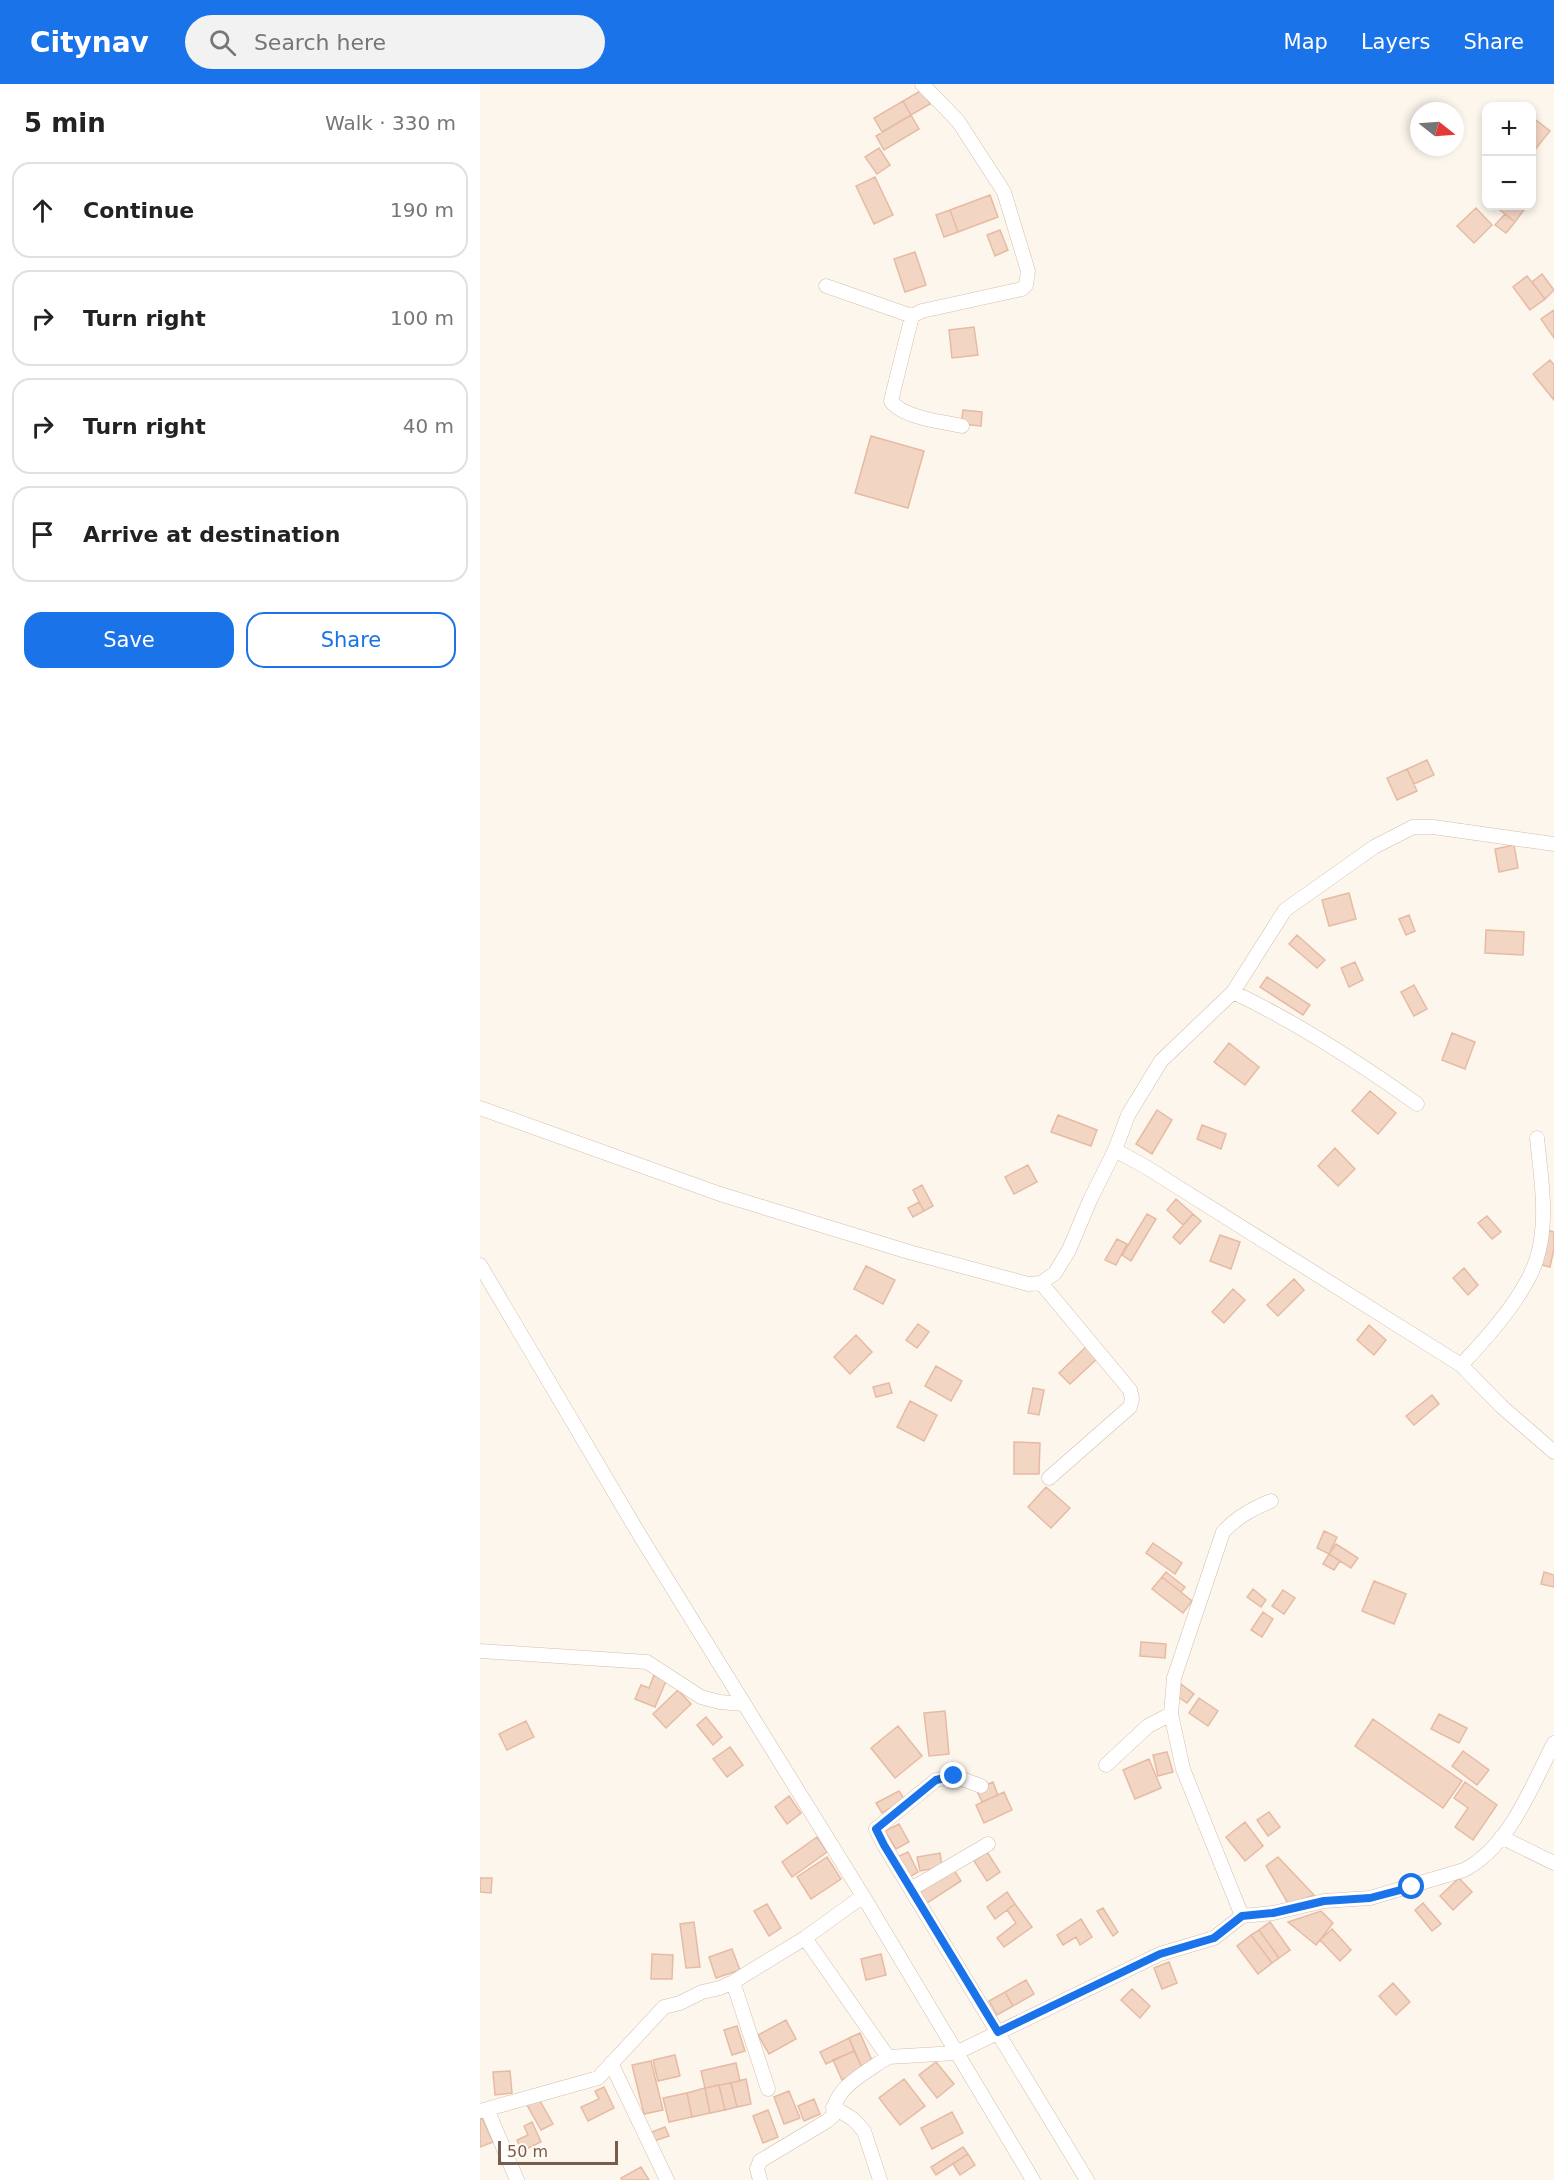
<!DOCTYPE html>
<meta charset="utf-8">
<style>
:root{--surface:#fff;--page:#f2f2f2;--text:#222;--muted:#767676;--line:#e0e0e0;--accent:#1a73e8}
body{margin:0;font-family:"DejaVu Sans",sans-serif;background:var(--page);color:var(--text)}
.controls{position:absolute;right:18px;top:18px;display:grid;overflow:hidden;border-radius:12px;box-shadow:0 3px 9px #0003}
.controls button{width:54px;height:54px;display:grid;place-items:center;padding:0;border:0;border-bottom:2px solid var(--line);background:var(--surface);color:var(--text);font:30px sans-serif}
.compass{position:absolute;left:930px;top:18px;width:54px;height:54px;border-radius:50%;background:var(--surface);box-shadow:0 3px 9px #0003;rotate:107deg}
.scale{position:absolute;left:18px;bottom:15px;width:120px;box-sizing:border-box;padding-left:6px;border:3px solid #7a5c4d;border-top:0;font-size:16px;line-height:21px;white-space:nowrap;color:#7a5c4d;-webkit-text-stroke:4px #fffaf3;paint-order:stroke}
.stop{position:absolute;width:18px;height:18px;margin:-14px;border:4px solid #1a73e8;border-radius:50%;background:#fff}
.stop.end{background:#1a73e8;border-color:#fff;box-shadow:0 2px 6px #0008}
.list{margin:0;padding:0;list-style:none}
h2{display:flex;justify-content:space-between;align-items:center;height:78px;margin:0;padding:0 24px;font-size:26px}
h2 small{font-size:20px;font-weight:400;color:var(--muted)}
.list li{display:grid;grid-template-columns:39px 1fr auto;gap:18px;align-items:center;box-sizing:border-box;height:96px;margin:0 12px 12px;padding:0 12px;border:2px solid var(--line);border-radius:18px}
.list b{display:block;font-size:22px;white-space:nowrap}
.list em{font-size:20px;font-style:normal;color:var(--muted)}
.actions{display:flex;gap:12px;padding:18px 24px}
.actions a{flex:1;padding:14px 0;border:2px solid var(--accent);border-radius:18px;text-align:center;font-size:21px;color:var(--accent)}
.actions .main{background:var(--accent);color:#fff}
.icon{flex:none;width:33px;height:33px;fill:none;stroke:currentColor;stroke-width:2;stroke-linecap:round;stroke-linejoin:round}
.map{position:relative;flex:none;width:1074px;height:2096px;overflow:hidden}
header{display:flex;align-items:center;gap:36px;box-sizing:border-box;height:84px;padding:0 30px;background:var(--accent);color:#fff}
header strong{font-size:28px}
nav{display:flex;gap:33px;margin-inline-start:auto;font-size:21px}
.search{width:420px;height:54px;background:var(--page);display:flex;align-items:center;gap:15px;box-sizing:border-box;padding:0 21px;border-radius:33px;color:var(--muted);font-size:22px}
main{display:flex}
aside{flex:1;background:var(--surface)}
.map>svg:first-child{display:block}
.building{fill:#f3d5c3;stroke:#e6bba3;stroke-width:1.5}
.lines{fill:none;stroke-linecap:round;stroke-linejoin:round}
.street-casing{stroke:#d1beb0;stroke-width:15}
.street{stroke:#fff;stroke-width:14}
.route{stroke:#1a73e8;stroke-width:8}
</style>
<header>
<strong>Citynav</strong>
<div class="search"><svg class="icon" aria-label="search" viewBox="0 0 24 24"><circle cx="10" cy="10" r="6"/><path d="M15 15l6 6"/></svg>Search here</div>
<nav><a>Map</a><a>Layers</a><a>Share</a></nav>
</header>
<main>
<aside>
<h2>5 min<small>Walk · 330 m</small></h2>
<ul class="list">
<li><svg class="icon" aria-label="ahead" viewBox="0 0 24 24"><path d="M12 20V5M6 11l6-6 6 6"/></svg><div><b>Continue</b></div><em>190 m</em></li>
<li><svg class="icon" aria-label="right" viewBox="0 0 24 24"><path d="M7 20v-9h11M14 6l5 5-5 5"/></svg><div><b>Turn right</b></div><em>100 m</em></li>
<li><svg class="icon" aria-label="right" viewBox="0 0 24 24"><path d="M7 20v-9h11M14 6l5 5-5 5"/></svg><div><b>Turn right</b></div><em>40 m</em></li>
<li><svg class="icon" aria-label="arrive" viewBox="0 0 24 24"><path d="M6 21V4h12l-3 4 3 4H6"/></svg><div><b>Arrive at destination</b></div></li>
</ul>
<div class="actions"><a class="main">Save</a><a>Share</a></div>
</aside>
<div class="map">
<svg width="1074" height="2096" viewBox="0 0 1074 2096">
<rect width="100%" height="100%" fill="#fdf6ec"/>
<path class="building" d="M442 6 450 20 431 31 423 17Z
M423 17 431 31 402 48 394 34Z
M431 31 439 45 404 66 396 52Z
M1052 33 1070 47 1054 67 1052 65Z
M399 64 410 81 397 90 385 73Z
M395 93 413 131 394 140 376 102Z
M510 111 518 133 478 148 470 126Z
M1018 122H1044L1046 123 1035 138 1016 123Z
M996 124 1012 141 994 159 977 142Z
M470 126 478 148 464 153 456 131Z
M1025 130 1035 138 1026 149 1015 141Z
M520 146 528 166 515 172 507 151Z
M435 168 446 201 425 208 414 175Z
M1062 190 1074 206 1065 215 1052 198Z
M1047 192 1065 215 1050 226 1033 203Z
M1074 226V254L1061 235Z
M494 243 498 271 472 274 469 246Z
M1070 276 1074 281V316L1053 290Z
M483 326 502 328 501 342 481 340Z
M391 352 444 367 428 424 375 409Z
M947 676 954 691 934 700 927 685Z
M927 685 937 707 917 716 907 694Z
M1034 761 1038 784 1019 788 1015 765Z
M869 809 876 835 849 842 842 816Z
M929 831 935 847 926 851 919 835Z
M1006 846 1044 848 1043 871 1005 869Z
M817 851 845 876 837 884 809 860Z
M875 878 883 896 869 903 861 884Z
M787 893 830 921 823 931 780 903Z
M934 901 947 925 934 932 921 908Z
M972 949 995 958 985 985 962 976Z
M749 959 779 983 765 1001 734 978Z
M890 1007 916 1029 898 1050 872 1027Z
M677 1026 692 1036 672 1070 656 1060Z
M578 1031 617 1046 611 1062 571 1048Z
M722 1041 746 1050 741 1065 717 1055Z
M855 1064 875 1085 858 1102 838 1082Z
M548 1081 557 1098 534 1110 525 1093Z
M442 1101 453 1122 444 1127 433 1106Z
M696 1115 713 1130 703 1141 687 1126Z
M439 1118 444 1127 433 1133 428 1124Z
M667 1130 676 1135 651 1177 642 1171Z
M713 1130 721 1137 700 1160 693 1153Z
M1007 1132 1021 1148 1012 1155 998 1139Z
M1067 1146 1074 1148V1165L1070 1183 1058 1180Z
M740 1151 760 1158 751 1185 730 1177Z
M637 1155 647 1160 636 1181 625 1176Z
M386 1182 415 1196 403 1220 374 1205Z
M984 1184 998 1201 988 1211 973 1194Z
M814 1195 824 1206 798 1232 787 1221Z
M753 1205 765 1216 744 1239 732 1228Z
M438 1240 449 1248 437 1264 426 1256Z
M889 1241 906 1256 894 1271 877 1256Z
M376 1251 392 1268 370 1290 354 1273Z
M607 1262 618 1274 590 1300 579 1289Z
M456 1282 482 1297 471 1317 445 1302Z
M409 1299 412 1309 396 1313 393 1303Z
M553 1304 564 1306 559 1331 548 1329Z
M952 1311 959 1320 934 1341 926 1332Z
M430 1317 457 1331 444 1357 417 1343Z
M534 1358 560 1359 559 1390H534Z
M566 1403 590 1424 571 1444 548 1423Z
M844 1447 857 1453 849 1470 837 1464Z
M673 1459 702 1479 695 1490 666 1469Z
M856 1460 878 1474 871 1484 849 1470Z
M849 1470 860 1477 854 1486 843 1480Z
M686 1488 705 1503 701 1508 682 1493Z
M1064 1488 1074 1491V1503L1061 1500Z
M682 1493 712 1517 703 1529 672 1505Z
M894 1497 926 1510 914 1540 882 1527Z
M773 1505 786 1516 781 1523 767 1513Z
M803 1506 815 1514 804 1530 792 1522Z
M783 1528 793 1535 782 1553 771 1546Z
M661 1558 686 1560 685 1574 660 1572Z
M174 1591 186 1597 175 1623 155 1615 161 1601 169 1604Z
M701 1600 714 1610 707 1619 694 1610Z
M198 1606 211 1620 186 1644 173 1630Z
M719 1614 738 1627 728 1642 709 1629Z
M465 1627 469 1670 449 1672 444 1629Z
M959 1630 987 1644 979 1659 951 1645Z
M226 1633 242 1653 233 1661 217 1641Z
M893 1635 982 1697 963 1724 875 1662Z
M46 1637 54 1653 27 1666 19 1650Z
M418 1642 442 1672 415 1694 391 1664Z
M250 1663 263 1681 247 1693 233 1675Z
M983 1667 1009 1686 997 1701 972 1682Z
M687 1668 693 1688 678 1692 673 1671Z
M669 1675 681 1704 655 1715 643 1686Z
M513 1698 518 1711 502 1718 496 1705Z
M985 1698 1017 1721 993 1756 975 1743 988 1724 974 1714Z
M419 1707 425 1716 402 1729 396 1719Z
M524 1708 532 1726 504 1739 496 1721Z
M309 1712 321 1729 307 1740 295 1723Z
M789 1728 800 1743 788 1752 777 1736Z
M765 1738 783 1762 765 1777 746 1753Z
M419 1740 429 1758 416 1765 405 1747Z
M337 1753 347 1768 312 1793 302 1778Z
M428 1768 438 1788 428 1794 417 1773Z
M507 1768 520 1788 507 1797 494 1777Z
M460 1769 462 1783 440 1787 437 1773Z
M347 1773 361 1795 331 1815 317 1793Z
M798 1773 834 1811 809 1821 786 1782Z
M474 1786 481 1797 444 1821 437 1809Z
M0 1794H12L11 1809 0 1808Z
M979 1794 992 1808 973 1826 960 1812Z
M527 1808 535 1820 515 1835 507 1823Z
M943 1819 961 1840 952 1847 935 1826Z
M287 1820 301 1844 289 1852 274 1827Z
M535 1820 552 1843 524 1863 517 1854 536 1839 527 1826Z
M623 1824 638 1848 633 1852 617 1827Z
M841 1827 853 1839 836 1861 808 1838Z
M601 1835 612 1853 600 1861 596 1853 583 1861 577 1851Z
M214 1838 220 1883 206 1884 200 1840Z
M790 1838 810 1866 799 1874 779 1846Z
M852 1845 871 1866 860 1877 840 1856Z
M779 1846 799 1874 792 1879 771 1851Z
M771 1851 792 1879 778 1890 757 1862Z
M252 1865 260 1886 236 1894 229 1873Z
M172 1870 193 1871 192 1895H171Z
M401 1870 406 1891 386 1896 381 1875Z
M689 1878 697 1899 682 1905 674 1884Z
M546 1896 554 1910 533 1922 525 1908Z
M913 1899 930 1918 916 1931 899 1912Z
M652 1905 670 1922 660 1934 641 1916Z
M525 1908 533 1922 517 1931 509 1917Z
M306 1936 316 1955 289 1970 278 1951Z
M257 1942 265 1967 252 1971 244 1946Z
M380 1949 394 1981 383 1986 369 1954Z
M369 1954 374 1967 346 1980 340 1968Z
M374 1967 383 1986 362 1996 353 1976Z
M195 1971 200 1992 178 1997 173 1976Z
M171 1977 183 2026 164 2030 152 1981Z
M456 1978 474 2000 457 2014 439 1991Z
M256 1979 260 1997 225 2004 221 1987Z
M30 1987 32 2009 15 2011 13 1988Z
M266 1995 271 2020 257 2023 251 1999Z
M424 1995 445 2022 420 2041 399 2014Z
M251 1999 257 2023 245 2026 239 2001Z
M239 2001 245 2026 230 2029 225 2004Z
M124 2003 134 2024 108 2037 101 2023 119 2015 115 2007Z
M225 2004 230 2029 212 2033 207 2009Z
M309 2007 320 2034 304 2040 294 2013Z
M207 2009 212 2033 189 2038 183 2014Z
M59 2015 73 2040 61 2046 47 2021Z
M334 2015 340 2030 324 2037 318 2022Z
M288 2026 298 2053 283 2059 273 2032Z
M472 2028 483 2049 452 2065 441 2044Z
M2 2034 13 2058 0 2063V2035Z
M52 2038 61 2058 42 2067 37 2056 48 2051 44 2042Z
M185 2043 189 2052 171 2058 167 2050Z
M483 2063 488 2070 456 2091 451 2083Z
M488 2070 495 2081 480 2091 473 2080Z
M161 2083 169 2096H142L141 2094Z"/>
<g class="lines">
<defs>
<path id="street" d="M442 0 478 37 524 108 548 187 546 201 542 205 442 227 432 232 411 317C421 333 463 338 482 342
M346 202 432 232
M753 908C818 939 878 978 937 1020
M0 1024 240 1110 429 1168 548 1200 561 1199 575 1189 589 1166 610 1116 635 1066 648 1031 681 977 753 908 805 826 894 763 933 743H953L1074 760
M635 1066 666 1083 981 1281 1021 1322 1074 1368
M0 1181 159 1450 383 1812 553 2096
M561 1199 650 1306 652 1315 650 1323 569 1394
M981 1281C1007 1254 1044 1213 1056 1177 1069 1138 1061 1094 1057 1054
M0 1567 167 1578 221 1613 240 1618 263 1620
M626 1681 668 1642 691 1630
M501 1702 474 1692 456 1696 396 1745 404 1761 607 2096
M1021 1753 1074 1779
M431 1805 508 1760
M762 1832 703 1685 691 1630 694 1594 743 1448C757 1433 772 1425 791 1417
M325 1854 408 1973 476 1969 680 1870 734 1854 762 1832 793 1829 844 1817 890 1814 984 1786C1030 1762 1051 1703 1074 1659
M253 1898 288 2005
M131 1979 187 2096
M353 2023 373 2035 384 2047 400 2096
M7 2025 37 2096
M0 2027 118 1994 184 1923 200 1919 222 1908 240 1904 253 1898 325 1854 383 1812
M280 2096 277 2085 280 2077 347 2037 353 2032C353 2003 387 1988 408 1973"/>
</defs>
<use href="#street" class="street-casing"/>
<use href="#street" class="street"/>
</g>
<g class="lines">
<path class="route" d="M474 1692 456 1696 396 1745 404 1761 518 1948 680 1870 734 1854 762 1832 793 1829 844 1817 890 1814 932 1803"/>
</g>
</svg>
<div class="controls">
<button>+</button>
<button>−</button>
</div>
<svg class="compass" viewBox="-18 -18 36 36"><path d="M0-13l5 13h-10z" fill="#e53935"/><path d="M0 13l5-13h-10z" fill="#767676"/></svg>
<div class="scale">50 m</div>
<div class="stop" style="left:932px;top:1803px"></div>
<div class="stop end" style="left:474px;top:1692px"></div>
</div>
</main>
